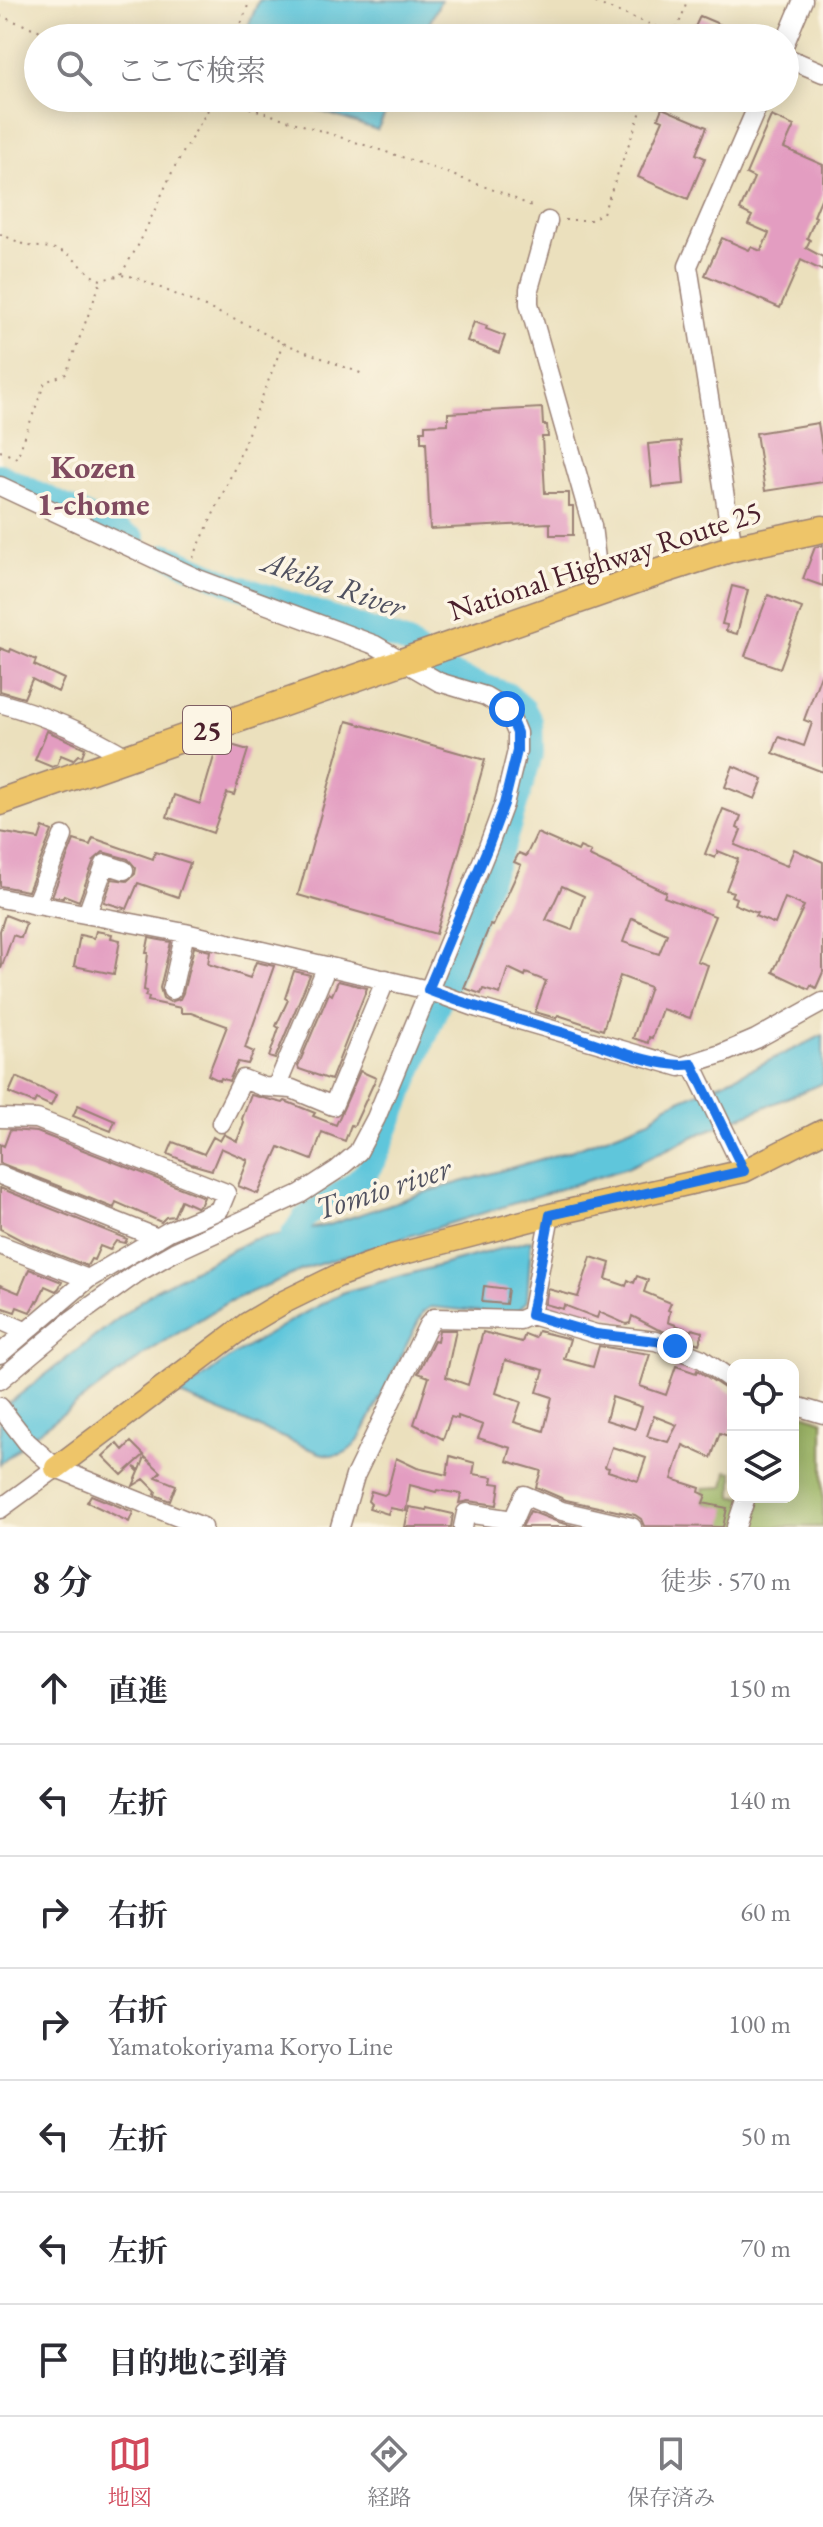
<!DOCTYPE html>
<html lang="ja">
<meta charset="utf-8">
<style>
:root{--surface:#fff;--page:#f7f7f7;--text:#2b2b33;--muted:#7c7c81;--line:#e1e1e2;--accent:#d1495b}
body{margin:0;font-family:"EB Garamond","Noto Serif JP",serif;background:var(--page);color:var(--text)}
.controls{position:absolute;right:24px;bottom:24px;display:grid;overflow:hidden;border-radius:16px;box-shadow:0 4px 20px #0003}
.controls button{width:72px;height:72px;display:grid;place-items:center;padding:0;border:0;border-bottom:2px solid var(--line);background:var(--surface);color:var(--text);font:40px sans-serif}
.stop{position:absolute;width:24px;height:24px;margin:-18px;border:6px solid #1a73e8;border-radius:50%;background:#fff}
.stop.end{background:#1a73e8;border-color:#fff;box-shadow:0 2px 8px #0008}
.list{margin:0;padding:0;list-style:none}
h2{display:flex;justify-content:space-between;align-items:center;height:104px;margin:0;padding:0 32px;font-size:34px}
h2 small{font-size:26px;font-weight:400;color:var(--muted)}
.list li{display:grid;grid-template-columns:52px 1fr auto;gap:24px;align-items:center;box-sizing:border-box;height:112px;padding:0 32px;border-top:2px solid var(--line)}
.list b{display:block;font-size:30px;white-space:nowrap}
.list p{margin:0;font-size:26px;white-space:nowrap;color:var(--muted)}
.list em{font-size:26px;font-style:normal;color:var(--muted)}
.icon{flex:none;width:44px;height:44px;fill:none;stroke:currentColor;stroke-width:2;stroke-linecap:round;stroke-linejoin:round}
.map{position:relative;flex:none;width:823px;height:1527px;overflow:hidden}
.search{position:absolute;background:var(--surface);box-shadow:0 4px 20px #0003;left:24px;right:24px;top:24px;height:88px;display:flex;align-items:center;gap:20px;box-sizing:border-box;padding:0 28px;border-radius:44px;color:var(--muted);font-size:30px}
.sheet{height:888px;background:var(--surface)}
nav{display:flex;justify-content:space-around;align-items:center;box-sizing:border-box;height:112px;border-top:2px solid var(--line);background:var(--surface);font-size:22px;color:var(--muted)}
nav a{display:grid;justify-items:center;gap:4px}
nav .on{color:var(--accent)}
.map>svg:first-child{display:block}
.forest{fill:#9db667;stroke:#746a49;stroke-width:2}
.water{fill:#5ec6db;stroke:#547283;stroke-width:2}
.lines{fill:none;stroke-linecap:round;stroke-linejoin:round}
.river{stroke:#5ec6db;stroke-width:24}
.building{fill:#e39dc1;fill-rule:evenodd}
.minor-casing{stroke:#9a8074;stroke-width:21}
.major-casing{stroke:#9a8074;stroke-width:25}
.highway-casing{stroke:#9a8074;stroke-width:29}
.path{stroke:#9a8074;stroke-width:2;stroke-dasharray:2 6;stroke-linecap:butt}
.minor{stroke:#fff;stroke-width:18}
.major{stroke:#eec569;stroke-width:22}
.highway{stroke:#eec569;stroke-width:26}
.route{stroke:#1a73e8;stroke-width:10}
.labels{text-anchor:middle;stroke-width:7;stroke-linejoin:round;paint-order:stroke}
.shield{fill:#fcf5e5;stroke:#7f5f63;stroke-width:2}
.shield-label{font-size:28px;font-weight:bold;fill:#4a1f2b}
.street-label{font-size:30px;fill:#4a1f2b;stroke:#fcf5e5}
.neighbourhood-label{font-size:32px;font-weight:bold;fill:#804b60;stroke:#fcf5e5}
.water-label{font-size:32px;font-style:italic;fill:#505160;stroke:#fcf5e5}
</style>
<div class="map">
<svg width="823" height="1527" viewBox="0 0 823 1527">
<rect width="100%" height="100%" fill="#fcf5e5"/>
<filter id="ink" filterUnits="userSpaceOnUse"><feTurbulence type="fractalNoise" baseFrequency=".0125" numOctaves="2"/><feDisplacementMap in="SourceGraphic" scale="16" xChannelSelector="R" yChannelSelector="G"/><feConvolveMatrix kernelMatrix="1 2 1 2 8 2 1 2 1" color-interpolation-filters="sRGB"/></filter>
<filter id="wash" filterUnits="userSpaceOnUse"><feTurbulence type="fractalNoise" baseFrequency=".006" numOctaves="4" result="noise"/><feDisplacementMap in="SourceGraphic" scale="32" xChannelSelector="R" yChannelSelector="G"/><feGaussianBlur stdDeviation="1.8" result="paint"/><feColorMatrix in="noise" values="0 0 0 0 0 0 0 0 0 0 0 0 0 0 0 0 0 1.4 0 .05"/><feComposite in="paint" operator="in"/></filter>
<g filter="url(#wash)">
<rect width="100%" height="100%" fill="#ebe0bd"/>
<path class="forest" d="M793 1410 823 1421V1527H724L721 1508 705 1503 703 1488 724 1487 727 1471 733 1472V1497H793Z"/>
<path class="water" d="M259 0H441L422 38H243Z
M282 98H393L377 130Z
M823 1035V1083L697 1135 627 1168 307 1268 228 1302 151 1350 34 1435 0 1464V1410L155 1290 251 1240 329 1225 420 1194 573 1150 650 1120 667 1105 726 1081Z
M531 1240 527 1301 515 1315 431 1307 423 1312 359 1440C347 1455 338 1458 320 1453L180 1395 229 1358 295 1318 344 1292Z"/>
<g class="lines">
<path class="river" d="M0 475 134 539
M167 555 234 585 408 643 439 670 507 694 524 709 531 722 532 752 504 843 376 1157 368 1170 356 1182 304 1218 292 1236 293 1249"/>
</g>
<g id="blocks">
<path class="building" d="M700 16 752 38H690Z
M662 108 707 127 696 154 705 158 688 199 638 177 663 120 658 118Z
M771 116 794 126 784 148 823 165V194L814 216 816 217 807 238 810 240 806 248 823 257V271L801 260 780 308 705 275 722 238 749 250 751 247 761 251 769 233 748 224 752 216 740 210 754 178 746 174Z
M474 322 487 326 486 329 505 336 499 353 467 341Z
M542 408 543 425H547L548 437H542L545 493H569V506H573V535H550V523L430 529 426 442H421V431H425V425L448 424V413Z
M818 423 823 454V482L765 491 756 433Z
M681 441 684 484 652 487 648 444Z
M823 545V586L803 579 815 547Z
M732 586 748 590 737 634 726 631 727 625 722 624Z
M768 595 802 608 780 668 745 656Z
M0 648 10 652 11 649 36 660 34 665 64 679 58 692 32 679 24 698 0 691Z
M822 672H823V772L773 753 779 737 804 746 812 723 804 720Z
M347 721 485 760 436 934 298 895Z
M47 731 85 748 82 756 78 755 73 760 61 755 57 765 52 767 35 760Z
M221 742 248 750 234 795 227 793 213 833 167 817 174 795 200 804 218 743Z
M733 766 763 779 755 799 725 787Z
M723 809 741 816 737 828 741 830 735 845 787 866 794 849 823 862V972L816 988 811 985 809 989 773 972 804 906 785 898 775 924 755 916 757 913 734 904 736 898 731 896 733 892 726 890 738 859 718 851 715 858 705 854Z
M43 827 52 831 28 891 0 886V832L39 839Z
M537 833 578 851 580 847 591 852 589 856 666 892 664 897 715 916 697 961 708 965 690 1018 662 1009 652 1038 649 1037 648 1043 633 1038 650 987 620 976 603 1030 558 1015 556 1018 535 1012 546 981 526 973 525 976 508 968 500 994 483 989 481 994 464 988 490 925 493 926 521 865 514 862 519 853 526 856ZM562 886 584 896 572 930 546 920ZM632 918 667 934 659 954 623 942Z
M93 838 153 859 155 852 190 863 178 897 138 883 127 909 104 902 112 879 127 881 135 874 136 868 128 859 103 852 94 860 79 901 64 895 63 898 52 896 74 840 90 845Z
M5 915 26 923 21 938 13 935 1 969 0 931Z
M96 931 112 934 111 938 120 940 114 974 74 966 80 935 94 938Z
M149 938 171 942 160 988 163 998 170 1002 180 999 183 993 194 947 210 951 208 964 250 978 256 962 274 966 245 1048 254 1052 248 1064 238 1062 229 1081 221 1078 220 1081 208 1075 227 1026 191 1013H181V1008L148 1001 149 997 145 996 147 991 144 990 148 953H146Z
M294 971 310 975 275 1059 269 1057 279 1028 276 1026 288 1000 285 998Z
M338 981 367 988 331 1080 299 1069 298 1066 329 993 332 995Z
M360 1071 376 1078 354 1126 351 1125 345 1141 322 1132 312 1160 279 1147 258 1194 238 1186 248 1160 221 1148 212 1170 191 1164 168 1154 173 1142 204 1154 213 1137 220 1141 224 1134 237 1141 244 1123 242 1119 251 1095 283 1103 285 1101 315 1113 313 1116 336 1125Z
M16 1077 56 1095 51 1106 36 1099 34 1103 9 1093Z
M78 1105 115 1121 111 1131 73 1116Z
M10 1130 37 1132 204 1197 201 1204 196 1207 181 1200 174 1216 166 1217 161 1222 116 1202 114 1208 0 1163V1144L4 1146Z
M0 1188 127 1239 125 1243 116 1241 110 1250 100 1246 94 1260 91 1259 87 1266 23 1241 0 1229Z
M591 1257 610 1263 606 1279 626 1286 628 1280 634 1283 637 1276 648 1280 644 1292 671 1303 668 1310 670 1311 668 1322 691 1331 692 1329 703 1332 699 1344 657 1329 632 1316 630 1323 626 1324 599 1312 597 1318 564 1305 563 1309 545 1304 548 1289 578 1297Z
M29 1269 62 1282 59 1288 56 1291 45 1286 38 1302 36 1301 30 1312 17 1307 15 1312 0 1307V1285L19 1293Z
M484 1286 508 1289 506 1304 482 1302Z
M439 1330H456L446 1377 468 1385 483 1332 522 1342 525 1334 535 1338 538 1331 570 1339 564 1359 593 1367 599 1346 650 1354 640 1386 666 1395 676 1366 696 1373 697 1370 733 1394V1423L728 1436 720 1433 711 1458 683 1445 672 1479 700 1488 699 1492 706 1495 703 1503 727 1508 723 1527 644 1526 641 1519 635 1515 566 1500 536 1487 541 1471 507 1461 511 1448 478 1438 483 1425 458 1416V1419L451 1417 443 1439 414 1424 429 1377 418 1373 434 1340 437 1341ZM505 1360 544 1370 537 1392 552 1397 544 1431 514 1422 521 1402 496 1393ZM612 1397 642 1407 635 1429 606 1420ZM654 1416 677 1425 668 1442 647 1436ZM612 1447 646 1458 638 1481 608 1471 609 1468 605 1467Z
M131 1442 144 1455 122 1475 103 1456 117 1443 123 1450Z
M450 1456 475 1463 473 1474 493 1477 492 1483 500 1484 497 1505 468 1501 459 1503 461 1494 437 1490 436 1492 410 1485 406 1511 390 1508 388 1514 369 1508 371 1504 368 1501 371 1491 384 1495 387 1493 396 1458 417 1468 447 1475Z
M145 1457 161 1472 156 1477 176 1485 170 1501 155 1495 156 1491 144 1479 133 1486 139 1472 134 1467 140 1470Z
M91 1495 133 1512 129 1522 87 1502Z
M409 1507 427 1510V1508L453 1514 451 1527H405Z
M530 1511 558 1522 578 1527H522Z"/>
</g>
</g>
<g filter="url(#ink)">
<use href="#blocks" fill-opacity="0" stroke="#9a8074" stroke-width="2"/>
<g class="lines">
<defs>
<path id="minor" d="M785 43 803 0
M785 57 823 73
M548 221 529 289V304L592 526 600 592
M0 486 198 579 375 645 439 682 485 696 507 709 517 733V751L504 804 488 847 376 1118 358 1152 337 1170 300 1194 174 1252 137 1273 73 1319 0 1380
M733 548 688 266 761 98
M0 703C46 716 87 733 128 758
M0 898 185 933 428 990 478 1008 680 1067 721 1054 756 1039 823 1002
M35 905 63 836
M87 914 105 864 124 870
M172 990 185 933
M692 1064 744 1171
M276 1088 327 966
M0 1118 37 1119 226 1193 219 1210 169 1231 88 1279 0 1354
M221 1123 243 1079 264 1087 292 1089 333 1106 386 979
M0 1175 158 1238
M0 1245 88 1279
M531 1315 550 1215
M0 1320 25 1331
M793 1405 823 1414
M0 1407 27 1442 56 1468 203 1527
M0 1509 56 1468
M340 1527 355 1476 428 1325 434 1318 520 1320 531 1315 596 1334 656 1341 702 1359 733 1381
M463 1527 466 1513 513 1520 524 1495 562 1511 632 1527
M736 1527 746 1497"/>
<path id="major" d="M56 1468 247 1324 284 1302 337 1276 392 1256 550 1215 744 1171 823 1131"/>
<path id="highway" d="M0 802 662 571 733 548 823 529"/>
</defs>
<use href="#minor" class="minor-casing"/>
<use href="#major" class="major-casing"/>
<use href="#highway" class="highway-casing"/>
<path class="path" d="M588 0 662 29 668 38
M0 16 60 38
M668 32C681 28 683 12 687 0
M236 38 250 0
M219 98 411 160 502 193 536 208
M565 220H590L603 213 646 98
M0 234 28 246 52 248 67 253 95 278 101 280 121 275 135 277 252 327 283 343 363 374
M121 274 139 244 174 168 215 98
M0 451 17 458 45 382 66 374 101 281
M193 558 235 467 283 343"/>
<use href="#minor" class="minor"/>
<use href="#major" class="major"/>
<use href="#highway" class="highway"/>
</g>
</g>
<g class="lines" filter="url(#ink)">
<path class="route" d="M507 709 517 733V751L504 804 488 847 428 990C475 1008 523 1021 571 1035 602 1045 662 1070 692 1064L744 1171 550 1215 531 1315 596 1334 656 1341 675 1346"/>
</g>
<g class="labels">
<rect class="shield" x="183" y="706" width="48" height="48" rx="6"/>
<g class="shield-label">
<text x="207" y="740">25</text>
</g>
<g class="street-label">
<text transform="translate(605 561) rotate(-18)" y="10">National Highway Route 25</text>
</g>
<g class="neighbourhood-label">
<text x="93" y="478">Kozen<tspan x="93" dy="37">1-chome</tspan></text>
</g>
<g class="water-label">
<text transform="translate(334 584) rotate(19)" y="11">Akiba River</text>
<text transform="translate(383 1188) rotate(-18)" y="11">Tomio river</text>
</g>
</g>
</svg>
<div class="controls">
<button><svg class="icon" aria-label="locate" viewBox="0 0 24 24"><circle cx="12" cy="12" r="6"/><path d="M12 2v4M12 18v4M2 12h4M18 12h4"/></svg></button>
<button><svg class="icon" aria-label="layers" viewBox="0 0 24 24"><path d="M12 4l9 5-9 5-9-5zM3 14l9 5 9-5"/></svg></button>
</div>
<div class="stop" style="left:507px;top:709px"></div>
<div class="stop end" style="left:675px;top:1346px"></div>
<div class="search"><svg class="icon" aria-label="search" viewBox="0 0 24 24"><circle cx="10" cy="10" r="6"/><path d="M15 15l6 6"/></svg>ここで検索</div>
</div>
<section class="sheet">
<h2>8 分<small>徒歩 · 570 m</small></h2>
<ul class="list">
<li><svg class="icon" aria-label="ahead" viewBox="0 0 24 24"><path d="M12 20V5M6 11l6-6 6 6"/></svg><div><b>直進</b></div><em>150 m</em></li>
<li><svg class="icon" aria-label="left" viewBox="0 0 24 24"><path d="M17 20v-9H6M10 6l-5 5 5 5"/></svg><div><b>左折</b></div><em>140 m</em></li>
<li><svg class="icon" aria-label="right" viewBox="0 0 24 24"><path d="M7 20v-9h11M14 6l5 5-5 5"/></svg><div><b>右折</b></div><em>60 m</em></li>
<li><svg class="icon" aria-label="right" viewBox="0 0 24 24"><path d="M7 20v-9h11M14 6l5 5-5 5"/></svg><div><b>右折</b><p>Yamatokoriyama Koryo Line</p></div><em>100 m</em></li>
<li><svg class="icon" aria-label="left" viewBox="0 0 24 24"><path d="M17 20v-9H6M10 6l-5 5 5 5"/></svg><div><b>左折</b></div><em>50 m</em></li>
<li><svg class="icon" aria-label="left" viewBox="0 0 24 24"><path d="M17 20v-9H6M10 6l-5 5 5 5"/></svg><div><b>左折</b></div><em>70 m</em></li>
<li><svg class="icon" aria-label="arrive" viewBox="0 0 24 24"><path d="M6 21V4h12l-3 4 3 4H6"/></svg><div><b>目的地に到着</b></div></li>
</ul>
</section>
<nav>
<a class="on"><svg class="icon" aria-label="map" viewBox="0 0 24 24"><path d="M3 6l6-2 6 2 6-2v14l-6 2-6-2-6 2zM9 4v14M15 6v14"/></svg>地図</a>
<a><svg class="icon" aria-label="directions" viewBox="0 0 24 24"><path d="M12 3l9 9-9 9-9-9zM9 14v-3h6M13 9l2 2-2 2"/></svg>経路</a>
<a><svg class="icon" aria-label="saved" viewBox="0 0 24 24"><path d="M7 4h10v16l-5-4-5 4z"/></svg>保存済み</a>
</nav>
